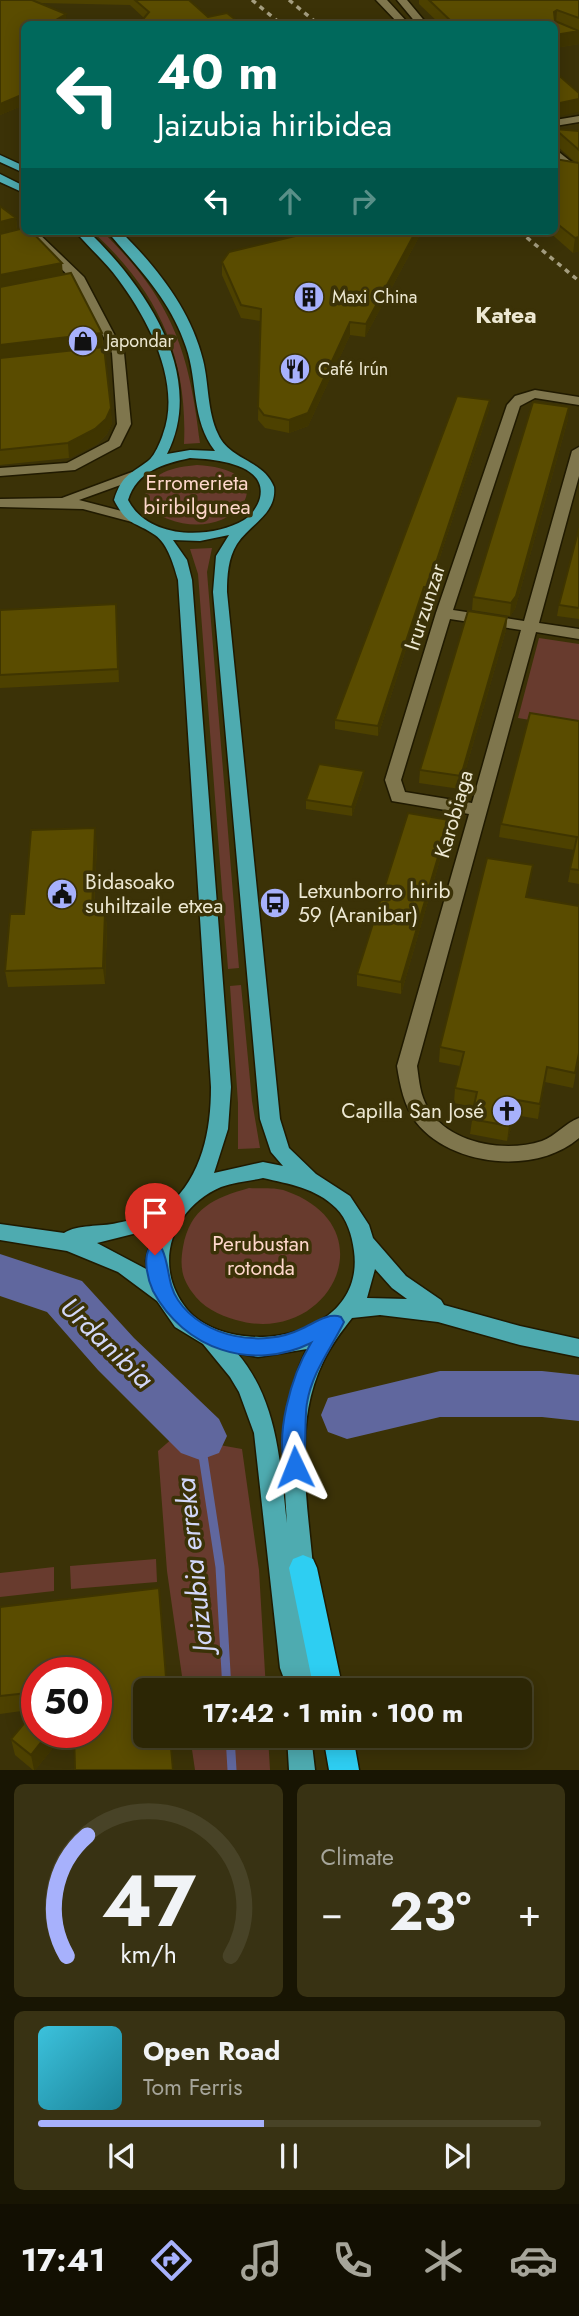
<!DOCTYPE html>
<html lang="en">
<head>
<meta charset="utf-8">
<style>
  :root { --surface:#2c2605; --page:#383213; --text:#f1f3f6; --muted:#a6a59a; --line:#484327; --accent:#a7b1fc }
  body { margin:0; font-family:Jost,sans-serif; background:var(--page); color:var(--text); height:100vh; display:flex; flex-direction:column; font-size:26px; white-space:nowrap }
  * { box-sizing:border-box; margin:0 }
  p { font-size:23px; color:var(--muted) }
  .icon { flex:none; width:38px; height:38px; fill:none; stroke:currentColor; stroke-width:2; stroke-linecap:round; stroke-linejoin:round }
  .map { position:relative; height:1770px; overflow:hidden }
  .panel { display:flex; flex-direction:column; gap:14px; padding:14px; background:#181503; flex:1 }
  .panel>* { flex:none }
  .banner { position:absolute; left:21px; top:21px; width:537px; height:214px; border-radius:10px; box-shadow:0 4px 18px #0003,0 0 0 2px var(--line); background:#00695c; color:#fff; overflow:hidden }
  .speed { position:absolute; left:21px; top:1657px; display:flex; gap:14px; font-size:35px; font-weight:700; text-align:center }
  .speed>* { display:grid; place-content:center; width:91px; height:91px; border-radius:50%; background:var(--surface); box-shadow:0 4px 18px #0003,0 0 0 2px var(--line); line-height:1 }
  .speed .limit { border:10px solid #d22; background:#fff; color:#111 }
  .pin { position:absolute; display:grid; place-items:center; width:60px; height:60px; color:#fff; margin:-72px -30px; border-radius:50% 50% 50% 0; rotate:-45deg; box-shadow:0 0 7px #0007 }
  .pin .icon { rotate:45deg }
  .me { position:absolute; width:77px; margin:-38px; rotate:358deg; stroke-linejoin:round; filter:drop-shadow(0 0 5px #0008) }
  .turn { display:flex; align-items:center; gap:24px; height:147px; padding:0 21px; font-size:32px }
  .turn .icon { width:91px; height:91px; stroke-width:2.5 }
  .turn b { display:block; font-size:49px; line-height:60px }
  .lanes { display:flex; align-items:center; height:66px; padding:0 21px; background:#0003; justify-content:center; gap:35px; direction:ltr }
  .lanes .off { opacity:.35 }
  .big { font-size:52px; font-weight:700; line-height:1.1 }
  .panel .widget { flex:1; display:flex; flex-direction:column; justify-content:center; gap:10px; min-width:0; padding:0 24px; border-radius:10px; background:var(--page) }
  .panel .dial { align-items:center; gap:0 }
  .dial svg { height:182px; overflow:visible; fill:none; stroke:var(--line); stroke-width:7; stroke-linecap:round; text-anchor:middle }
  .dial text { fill:var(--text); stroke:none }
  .song { display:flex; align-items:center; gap:21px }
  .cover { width:84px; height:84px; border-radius:10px; background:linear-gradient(135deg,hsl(190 70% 55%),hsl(190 70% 35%)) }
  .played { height:7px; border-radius:4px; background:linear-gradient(90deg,var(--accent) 45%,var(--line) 45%) }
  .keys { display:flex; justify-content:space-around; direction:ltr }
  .heat { display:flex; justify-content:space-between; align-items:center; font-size:38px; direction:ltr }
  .panel .tiles { flex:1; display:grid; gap:14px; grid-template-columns:1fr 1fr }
  .widget:last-child { grid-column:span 2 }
  .trip { position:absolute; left:133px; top:1678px; width:399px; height:70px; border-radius:10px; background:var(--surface); box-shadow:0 4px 18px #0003,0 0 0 2px var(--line); font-weight:700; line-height:70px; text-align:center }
  .tab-bar { display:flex; height:112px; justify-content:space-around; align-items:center; background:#120f02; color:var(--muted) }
  .tab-bar .icon { width:49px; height:49px }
  .tab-bar .active { color:var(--accent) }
  .tab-bar b { font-size:32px; color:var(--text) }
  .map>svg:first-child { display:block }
  .green { fill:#683b2e }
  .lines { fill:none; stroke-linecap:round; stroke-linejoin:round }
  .stream { stroke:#60679e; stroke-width:9 }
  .river { fill:#60679e; fill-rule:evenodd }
  .minor-casing { stroke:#201a00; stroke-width:3 }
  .major-casing { stroke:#201a00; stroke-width:3 }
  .highway-casing { stroke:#201a00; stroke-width:3 }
  .minor { fill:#7f764d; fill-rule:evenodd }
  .major { fill:#4eabb0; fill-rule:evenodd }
  .highway { fill:#2ecef2; fill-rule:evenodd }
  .rail { stroke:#a59e80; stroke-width:3.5; stroke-dasharray:5 5; stroke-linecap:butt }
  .wall { fill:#4d4100 }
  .shaded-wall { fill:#3f3500 }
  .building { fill:#5a4c00; stroke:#3f3500; stroke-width:2 }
  .route { fill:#1a73e8; stroke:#114b97; stroke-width:2 }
  .labels { text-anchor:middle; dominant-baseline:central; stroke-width:7; stroke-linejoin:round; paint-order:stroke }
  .far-poi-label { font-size:18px; fill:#ede8d2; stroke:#3b3207; text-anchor:start }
  .park-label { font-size:21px; fill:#fed7cb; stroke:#3b3207 }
  .street-label { font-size:21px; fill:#ede8d2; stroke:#3b3207 }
  .poi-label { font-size:21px; fill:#ede8d2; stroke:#3b3207; text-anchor:start }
  .far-district-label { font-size:23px; font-weight:bold; fill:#ede8d2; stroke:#3b3207 }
  .near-water-label { font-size:28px; font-style:italic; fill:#d2d7f9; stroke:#3b3207 }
</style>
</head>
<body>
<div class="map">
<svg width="579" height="1770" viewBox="0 0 579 1770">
  <rect width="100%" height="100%" fill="#3b3207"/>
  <path class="green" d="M 92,231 L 102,231 C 171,299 189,348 200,443 L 184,444 C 188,356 157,290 92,231 Z
    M 197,465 C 291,470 235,545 168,519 C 157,515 148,510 145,498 C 147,472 175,467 197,465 Z
    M 212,548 L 207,572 L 239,968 L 228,969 L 198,574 L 190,549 Z
    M 539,638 L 579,644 L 579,728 L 518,718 Z
    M 241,985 L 252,1101 L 260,1148 L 238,1149 L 238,1103 L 230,986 Z
    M 249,1188 C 261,1189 275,1187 286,1191 C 390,1228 328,1347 236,1320 C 219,1315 202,1307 192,1292 C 181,1277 180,1265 183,1247 C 190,1208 214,1198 249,1188 Z
    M 174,1437 L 242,1449 L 259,1570 L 266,1690 L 184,1690 L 167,1571 L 158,1451 Z
    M 156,1559 L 157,1582 L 71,1589 L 70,1566 Z
    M 54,1567 L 54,1591 L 0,1597 L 0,1573 Z
    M 190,1736 L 268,1736 L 270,1770 L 195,1770 Z"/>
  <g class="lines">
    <path class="stream" d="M 200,1436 L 220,1567 L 227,1690
      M 230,1736 L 232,1770"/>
    <path class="river" d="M 0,1254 L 82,1281 L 134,1338 L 219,1419 L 227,1436 L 219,1453 L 200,1460 L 181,1453 L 98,1370 L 47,1312 L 0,1296 Z
      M 440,1371 L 542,1371 L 579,1375 L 579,1421 L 542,1417 L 440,1417 L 347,1439 L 328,1432 L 321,1415 L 328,1398 Z"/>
    <g class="minor-casing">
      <path id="minor" d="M 376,0 L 387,0 L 409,24 L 399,24 Z
        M 397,0 L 407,0 L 427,24 L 417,24 Z
        M 579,116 L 579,122 L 555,126 L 555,120 Z
        M 555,149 L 579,168 L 579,177 L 555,158 Z
        M 24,229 L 36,231 L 84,277 L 124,353 L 131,424 L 120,446 L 75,470 L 0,476 L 0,468 L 67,463 L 109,441 L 117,424 L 112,353 L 75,282 L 25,234 Z
        M 535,390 L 579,397 L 579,405 L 535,398 L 520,406 L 453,610 L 524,621 L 572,451 L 579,447 L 579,476 L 539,623 L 579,629 L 579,639 L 536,632 L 417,1066 C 419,1080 420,1096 428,1108 C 449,1144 505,1153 542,1141 C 556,1136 565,1123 579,1118 L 579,1138 C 537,1175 451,1167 416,1122 C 404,1106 400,1085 397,1066 L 469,814 L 392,801 L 385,780 L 436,613 L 507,405 L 515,396 ZM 450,619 L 521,630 L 472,803 L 405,792 L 401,780 Z
        M 132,472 L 137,473 L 137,479 L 79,500 L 137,515 L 137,521 L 132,522 L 83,509 L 0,507 L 0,499 L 62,498 Z"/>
    </g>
    <g class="major-casing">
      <path id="major" d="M 0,155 L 24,166 L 24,173 L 0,162 Z
        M 0,174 L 24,186 L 24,193 L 0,182 Z
        M 75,231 L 88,231 C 145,286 207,375 167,454 L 190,450 L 215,451 C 191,420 198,381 186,347 C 170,299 138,268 107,231 L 120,231 C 156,266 191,310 203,360 C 209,384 207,411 218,434 C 230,461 263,459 274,487 C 277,514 250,524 237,544 C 228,558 227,576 227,592 L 280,1119 L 289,1148 L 316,1174 L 350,1196 L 369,1225 L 373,1238 L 406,1276 L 441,1300 L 444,1305 L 520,1326 L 579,1339 L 579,1357 L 520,1345 L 438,1322 L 380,1315 L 352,1318 C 341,1332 331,1345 323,1362 C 291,1428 309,1508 314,1579 L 310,1587 L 302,1590 L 294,1587 L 296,1598 L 302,1596 L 310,1599 L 314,1607 L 313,1690 L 289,1690 L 289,1679 L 283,1676 L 280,1668 L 254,1433 L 239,1392 L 230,1377 L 203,1344 L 175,1327 L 157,1301 L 118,1272 L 67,1251 L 0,1240 L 0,1224 L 64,1233 C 78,1224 100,1227 117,1223 C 128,1221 161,1213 168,1206 C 202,1176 211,1131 211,1087 L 178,580 C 174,566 168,544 155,535 C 133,520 128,527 114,500 C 122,475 129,475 148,461 C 154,457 161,441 163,434 C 182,383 148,319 118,279 C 105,261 89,248 75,231 ZM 190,458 C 212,459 268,463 260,498 C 258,506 251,516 244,520 C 209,540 148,539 128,500 C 137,471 163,464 190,458 ZM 229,535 L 216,556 L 213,592 L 260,1119 L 271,1152 L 283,1166 L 263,1162 L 214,1173 L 228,1129 L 231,1087 L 192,580 L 187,560 L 173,540 L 200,541 ZM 263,1178 C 289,1184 316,1188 336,1208 C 347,1219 352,1235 354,1251 C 363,1317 291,1345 237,1335 C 216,1331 195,1322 183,1304 C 153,1261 174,1207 221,1187 C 234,1182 250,1181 263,1178 ZM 153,1229 L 146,1261 L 148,1270 L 97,1243 ZM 375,1269 L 392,1288 L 407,1299 L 367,1298 ZM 307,1349 C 278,1410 283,1458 287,1523 C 280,1464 278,1400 237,1353 L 258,1357 Z
        M 287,1736 L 311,1736 L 315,1770 L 289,1770 Z"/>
    </g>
    <g class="highway-casing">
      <path id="highway" d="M 303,1555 L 313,1559 L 317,1568 L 343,1690 L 314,1690 L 289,1568 L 293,1559 Z
        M 323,1736 L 353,1736 L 359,1770 L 329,1770 Z"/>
    </g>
    <use href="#minor" class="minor"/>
    <use href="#major" class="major"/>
    <use href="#highway" class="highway"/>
    <path class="rail" d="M 252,0 L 281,24
      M 289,0 L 318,24
      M 519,231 L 579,281"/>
  </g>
  <path class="wall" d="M 0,0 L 189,0 L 208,17 L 241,24 L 144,18 L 130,5 L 40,3 L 24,24 L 24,105 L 0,115 Z
    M 419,0 L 579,0 L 579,44 L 555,48 L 555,24 L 440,24 L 419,4 Z
    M 555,129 L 579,131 L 579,251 L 573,253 L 548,231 L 555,231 L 555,159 L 576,163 L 555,144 Z
    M 0,206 L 16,218 L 17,230 L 63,275 L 102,333 L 112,423 L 107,434 L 97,444 L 69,458 L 0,465 Z
    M 421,233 L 365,337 L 350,335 L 308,426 L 289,433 L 265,428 L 258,420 L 260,321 L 241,318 L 222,275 L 222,262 Z
    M 490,400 L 489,409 L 427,596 L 423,596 L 378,736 L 335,729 L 335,720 Z
    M 568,419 L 515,609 L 510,616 L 472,610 L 473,597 Z
    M 579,528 L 579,619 L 557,616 L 559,605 Z
    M 116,604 L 119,682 L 0,688 L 0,610 Z
    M 507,617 L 506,630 L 460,789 L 419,783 L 420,770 Z
    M 579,721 L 579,884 L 568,882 L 574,850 L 499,837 L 501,824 Z
    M 364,780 L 352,816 L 306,809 L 306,800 Z
    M 449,820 L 448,832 L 401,994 L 357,986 L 357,974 Z
    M 97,844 L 94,912 L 105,912 L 107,928 L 105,984 L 8,987 L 5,971 L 24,914 Z
    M 531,880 L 527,897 L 579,906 L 579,1056 L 573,1088 L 545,1082 L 538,1119 L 515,1115 L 507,1141 L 470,1134 L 474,1107 L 454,1103 L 455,1088 L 460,1066 L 439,1062 L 440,1047 Z
    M 0,1607 L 96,1732 L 37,1673 L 37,1732 L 66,1732 L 35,1770 L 33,1770 L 15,1755 L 11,1739 L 36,1709 L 0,1714 Z"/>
  <path class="shaded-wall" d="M 557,10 L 556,23 L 554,12 Z
    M 66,14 L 67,24 L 49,24 Z
    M 579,31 L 579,44 L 555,48 L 555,35 Z
    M 24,94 L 24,105 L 0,115 L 0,104 Z
    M 579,99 L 579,112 L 555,117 L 555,104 Z
    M 16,218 L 17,232 L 0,237 L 0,222 Z
    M 416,231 L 421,231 L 421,233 L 365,337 L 366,324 Z
    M 579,237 L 579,251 L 573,253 L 575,238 Z
    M 62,263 L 63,277 L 0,289 L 0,275 Z
    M 350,322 L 350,335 L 308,426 L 289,433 L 289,420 Z
    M 102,333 L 103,348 L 0,359 L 0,345 Z
    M 490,400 L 489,409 L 427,596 L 428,587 Z
    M 569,407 L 568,419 L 515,609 L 510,616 L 511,603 Z
    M 111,408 L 112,423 L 107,434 L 97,444 L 69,458 L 68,443 Z
    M 424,587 L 423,596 L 378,736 L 378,726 Z
    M 507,617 L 506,630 L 460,789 L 461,776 Z
    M 364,771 L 364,780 L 352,816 L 352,807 Z
    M 449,820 L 448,832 L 401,994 L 401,982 Z
    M 95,828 L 97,844 L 93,928 L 92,912 Z
    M 533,865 L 531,880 L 524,912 L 526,897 Z
    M 105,912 L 107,928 L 105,984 L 103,968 Z
    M 547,1067 L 545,1082 L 538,1119 L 540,1104 Z
    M 517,1100 L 515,1115 L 507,1141 L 509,1126 Z
    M 49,1732 L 66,1732 L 35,1770 L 34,1770 L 31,1755 Z"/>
  <path class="building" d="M 0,0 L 32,0 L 66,14 L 49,24 L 24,24 L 24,94 L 0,104 Z
    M 135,0 L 189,0 L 208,17 L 227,13 L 241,24 L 139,24 L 149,12 Z
    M 429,0 L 579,0 L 579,18 L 557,10 L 554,12 L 555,21 L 579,31 L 555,35 L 555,24 L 454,24 Z
    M 555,72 L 579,93 L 579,99 L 555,104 Z
    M 555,129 L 579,131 L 579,150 Z
    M 555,159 L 579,163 L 579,237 L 575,238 L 555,222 Z
    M 0,206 L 16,218 L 0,222 Z
    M 24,228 L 24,231 L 31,231 L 62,263 L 0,275 L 0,234 Z
    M 316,231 L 416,231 L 366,324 L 350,322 L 308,413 L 289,420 L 264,415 L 258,407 L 261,309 L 241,305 L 222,262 L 229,252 Z
    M 71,273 L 102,333 L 0,345 L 0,287 Z
    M 104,347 L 111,408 L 106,419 L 95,429 L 68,443 L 0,450 L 0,358 Z
    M 457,396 L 490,400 L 428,587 L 424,587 L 378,726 L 335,720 Z
    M 533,402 L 569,407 L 516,596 L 511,603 L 473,597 Z
    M 579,528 L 579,608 L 559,605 Z
    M 116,604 L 118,669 L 0,675 L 0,610 Z
    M 468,611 L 507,617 L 461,776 L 420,770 Z
    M 530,713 L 579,721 L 579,870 L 570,869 L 577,837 L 501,824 Z
    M 319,764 L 364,771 L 352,807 L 306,800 Z
    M 408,813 L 449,820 L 401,982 L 357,974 Z
    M 95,828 L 92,912 L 105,912 L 103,968 L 5,971 L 10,914 L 24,914 L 31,830 Z
    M 487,858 L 533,865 L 526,897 L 579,906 L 579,1053 L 575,1073 L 547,1067 L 540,1104 L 517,1100 L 509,1126 L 471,1119 L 477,1092 L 455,1088 L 464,1052 L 440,1047 Z
    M 159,1588 L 167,1690 L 145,1690 L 145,1736 L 170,1736 L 173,1770 L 75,1770 L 74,1732 L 96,1732 L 96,1673 L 37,1673 L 37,1692 L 0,1696 L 0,1607 Z
    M 37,1708 L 37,1732 L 49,1732 L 31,1755 L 11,1739 Z"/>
  <path class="route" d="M 155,1247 L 162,1249 C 170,1266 167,1284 178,1300 C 203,1338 263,1348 301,1329 C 313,1324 328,1312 341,1317 L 344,1322 C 331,1349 312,1372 307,1403 C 304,1419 307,1464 302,1474 L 295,1477 L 288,1474 C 272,1439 292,1374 311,1343 C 252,1372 184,1349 153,1291 C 148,1280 143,1260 149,1249 Z"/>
  <defs>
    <g id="building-disc" transform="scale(1.575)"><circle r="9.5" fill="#a7b1fc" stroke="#3b3207"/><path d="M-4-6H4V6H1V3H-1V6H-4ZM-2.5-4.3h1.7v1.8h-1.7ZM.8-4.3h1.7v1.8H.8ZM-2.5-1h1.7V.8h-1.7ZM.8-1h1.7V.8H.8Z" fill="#111"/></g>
    <g id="shop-disc" transform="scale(1.575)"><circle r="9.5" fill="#a7b1fc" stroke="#3b3207"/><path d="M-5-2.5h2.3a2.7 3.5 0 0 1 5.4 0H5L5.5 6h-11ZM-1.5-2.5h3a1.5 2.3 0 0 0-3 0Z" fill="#111"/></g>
    <g id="restaurant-disc" transform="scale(1.575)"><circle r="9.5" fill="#a7b1fc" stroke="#3b3207"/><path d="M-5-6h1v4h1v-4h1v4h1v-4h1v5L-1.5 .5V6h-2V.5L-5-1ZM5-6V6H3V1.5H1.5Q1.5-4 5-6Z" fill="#111"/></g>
    <g id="civic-disc" transform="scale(1.575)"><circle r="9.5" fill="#a7b1fc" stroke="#3b3207"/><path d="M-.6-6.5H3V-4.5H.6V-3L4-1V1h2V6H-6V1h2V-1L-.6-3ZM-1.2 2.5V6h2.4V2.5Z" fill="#111"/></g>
    <g id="bus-disc" transform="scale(1.575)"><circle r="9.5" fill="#a7b1fc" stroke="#3b3207"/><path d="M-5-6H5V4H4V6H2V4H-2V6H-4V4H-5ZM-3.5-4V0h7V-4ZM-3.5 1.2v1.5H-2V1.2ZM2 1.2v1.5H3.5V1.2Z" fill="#111"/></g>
    <g id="church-disc" transform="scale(1.575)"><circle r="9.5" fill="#a7b1fc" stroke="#3b3207"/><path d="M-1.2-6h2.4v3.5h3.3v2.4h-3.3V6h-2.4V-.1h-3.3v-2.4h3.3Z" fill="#111"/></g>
  </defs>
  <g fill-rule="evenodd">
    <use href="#building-disc" x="309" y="297"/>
    <use href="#shop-disc" x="83" y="341"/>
    <use href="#restaurant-disc" x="295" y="369"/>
    <use href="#civic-disc" x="62" y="894"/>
    <use href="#bus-disc" x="275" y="903"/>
    <use href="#church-disc" x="507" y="1111"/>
  </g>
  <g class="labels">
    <g class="far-poi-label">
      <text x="332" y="297">Maxi China</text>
      <text x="106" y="341">Japondar</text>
      <text x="318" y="369">Café Irún</text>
    </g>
    <g class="park-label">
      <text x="197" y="483">Erromerieta<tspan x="197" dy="24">biribilgunea</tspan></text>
      <text x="261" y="1244">Perubustan<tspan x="261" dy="24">rotonda</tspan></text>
    </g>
    <g class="street-label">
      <text transform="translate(425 607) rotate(-72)">Irurzunzar</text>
      <text transform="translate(454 814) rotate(-74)">Karobiaga</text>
    </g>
    <g class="poi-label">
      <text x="85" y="882">Bidasoako<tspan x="85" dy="24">suhiltzaile etxea</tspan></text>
      <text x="298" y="891">Letxunborro hirib<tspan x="298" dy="24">59 (Aranibar)</tspan></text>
      <text x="484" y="1111" text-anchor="end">Capilla San José</text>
    </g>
    <g class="far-district-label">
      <text x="506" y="315">Katea</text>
    </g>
    <g class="near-water-label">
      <text transform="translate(107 1343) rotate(44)">Urdanibia</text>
      <text transform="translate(194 1565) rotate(-96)">Jaizubia erreka</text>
    </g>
  </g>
</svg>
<div class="speed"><div class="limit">50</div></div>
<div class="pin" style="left:155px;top:1255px;background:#d93025"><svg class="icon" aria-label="arrive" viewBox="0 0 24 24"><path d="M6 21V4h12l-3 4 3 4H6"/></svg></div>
<svg class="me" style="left:295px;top:1467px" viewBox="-20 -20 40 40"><path d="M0-17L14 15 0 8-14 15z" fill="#1a73e8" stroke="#fff" stroke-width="4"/></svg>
<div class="trip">17:42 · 1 min · 100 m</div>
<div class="banner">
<div class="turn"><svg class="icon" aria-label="left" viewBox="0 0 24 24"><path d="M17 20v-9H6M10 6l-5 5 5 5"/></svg><div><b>40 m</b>Jaizubia hiribidea</div></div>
<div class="lanes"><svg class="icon" aria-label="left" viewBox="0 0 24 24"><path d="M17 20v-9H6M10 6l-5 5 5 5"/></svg><svg class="icon off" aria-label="ahead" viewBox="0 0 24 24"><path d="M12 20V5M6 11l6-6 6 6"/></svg><svg class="icon off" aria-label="right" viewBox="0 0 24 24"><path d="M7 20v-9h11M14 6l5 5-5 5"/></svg></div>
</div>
</div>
<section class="panel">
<div class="tiles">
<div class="widget dial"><svg viewBox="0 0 100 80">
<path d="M14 69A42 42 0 1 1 86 69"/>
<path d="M14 69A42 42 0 0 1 23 16" stroke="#a7b1fc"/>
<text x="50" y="56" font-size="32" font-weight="700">47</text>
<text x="50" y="72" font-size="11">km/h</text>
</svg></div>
<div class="widget"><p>Climate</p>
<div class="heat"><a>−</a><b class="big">23°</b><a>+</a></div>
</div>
<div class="widget">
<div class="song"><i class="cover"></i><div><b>Open Road</b><p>Tom Ferris</p></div></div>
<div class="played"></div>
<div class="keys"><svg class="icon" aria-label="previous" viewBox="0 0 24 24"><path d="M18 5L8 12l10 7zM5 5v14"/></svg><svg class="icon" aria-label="pause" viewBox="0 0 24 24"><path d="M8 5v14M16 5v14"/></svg><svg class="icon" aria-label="next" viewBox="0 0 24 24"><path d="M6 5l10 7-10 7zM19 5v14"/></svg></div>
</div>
</div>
</section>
<nav class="tab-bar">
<b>17:41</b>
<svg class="icon active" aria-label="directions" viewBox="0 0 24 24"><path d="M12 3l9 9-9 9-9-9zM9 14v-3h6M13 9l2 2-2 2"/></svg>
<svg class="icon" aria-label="music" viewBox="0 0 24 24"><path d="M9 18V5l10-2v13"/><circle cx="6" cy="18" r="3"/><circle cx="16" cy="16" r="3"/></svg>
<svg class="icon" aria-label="phone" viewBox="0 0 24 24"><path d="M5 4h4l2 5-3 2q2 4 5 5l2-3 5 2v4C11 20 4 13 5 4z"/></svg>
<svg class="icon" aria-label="climate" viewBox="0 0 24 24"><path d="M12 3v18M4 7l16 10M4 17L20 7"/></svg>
<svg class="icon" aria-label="car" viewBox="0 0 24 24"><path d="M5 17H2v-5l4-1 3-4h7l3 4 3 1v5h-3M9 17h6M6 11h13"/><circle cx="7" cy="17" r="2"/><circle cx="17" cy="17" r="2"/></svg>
</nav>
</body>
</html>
